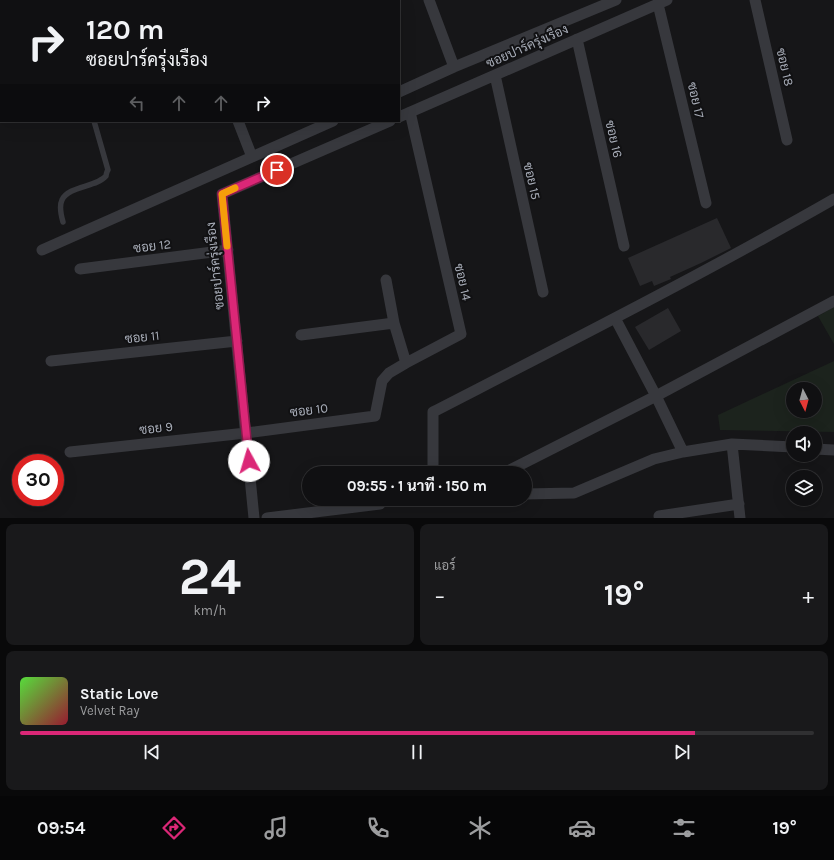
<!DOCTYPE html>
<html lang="th">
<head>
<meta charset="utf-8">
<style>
  :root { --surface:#101012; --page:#19191b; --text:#f1f3f6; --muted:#9c9d9f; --line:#303032; --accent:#db2777 }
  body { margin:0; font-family:Karla,Sarabun,sans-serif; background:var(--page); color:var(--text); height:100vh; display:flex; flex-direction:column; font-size:15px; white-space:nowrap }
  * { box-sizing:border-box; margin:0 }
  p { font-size:13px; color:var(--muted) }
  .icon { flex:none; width:22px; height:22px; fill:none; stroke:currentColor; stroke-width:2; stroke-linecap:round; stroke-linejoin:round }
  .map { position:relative; height:518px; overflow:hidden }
  .sheet { display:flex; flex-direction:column; gap:6px; padding:6px; background:#09090a; flex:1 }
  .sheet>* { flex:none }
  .top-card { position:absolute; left:0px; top:0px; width:400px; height:122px; box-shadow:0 4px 16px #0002,0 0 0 1px var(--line); background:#101012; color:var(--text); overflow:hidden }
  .needle { width:26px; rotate:174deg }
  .controls { position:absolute; left:786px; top:382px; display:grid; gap:8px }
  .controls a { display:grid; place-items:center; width:36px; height:36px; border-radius:50%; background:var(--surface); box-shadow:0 4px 16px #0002,0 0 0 1px var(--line); font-size:20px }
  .speed { position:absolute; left:12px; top:454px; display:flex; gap:8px; font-size:20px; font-weight:700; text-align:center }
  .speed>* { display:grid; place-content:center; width:52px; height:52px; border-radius:50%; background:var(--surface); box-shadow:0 4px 16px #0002,0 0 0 1px var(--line); line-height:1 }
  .speed .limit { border:6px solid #d22; background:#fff; color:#111 }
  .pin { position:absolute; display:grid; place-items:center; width:34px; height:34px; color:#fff; margin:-17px; border:2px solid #fff; border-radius:50%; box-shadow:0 1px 4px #0007 }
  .me { position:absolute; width:44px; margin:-22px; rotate:354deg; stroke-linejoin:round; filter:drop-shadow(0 0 3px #0008) }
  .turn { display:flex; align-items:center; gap:14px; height:84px; padding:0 20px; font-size:18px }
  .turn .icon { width:52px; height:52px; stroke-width:2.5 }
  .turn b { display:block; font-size:28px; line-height:34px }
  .lanes { display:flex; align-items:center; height:38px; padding:0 20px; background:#0003; justify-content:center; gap:20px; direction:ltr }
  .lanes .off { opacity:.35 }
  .big { font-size:30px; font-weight:700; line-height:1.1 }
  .sheet .tile { flex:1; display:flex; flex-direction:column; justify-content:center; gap:6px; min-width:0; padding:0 14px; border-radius:8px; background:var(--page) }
  .sheet .dial { align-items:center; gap:0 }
  .dial b { font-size:52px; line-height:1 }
  .song { display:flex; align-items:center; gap:12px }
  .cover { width:48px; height:48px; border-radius:6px; background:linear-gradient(135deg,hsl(110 70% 55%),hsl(350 70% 35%)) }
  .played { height:4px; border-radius:2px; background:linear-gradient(90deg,var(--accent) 85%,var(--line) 85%) }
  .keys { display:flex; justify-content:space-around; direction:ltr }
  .heat { display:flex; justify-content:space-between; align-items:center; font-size:22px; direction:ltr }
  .sheet .tiles { flex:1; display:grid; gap:6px; grid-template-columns:1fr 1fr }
  .tile:last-child { grid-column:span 2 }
  .trip { position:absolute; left:302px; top:466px; width:230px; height:40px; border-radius:20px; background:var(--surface); box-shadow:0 4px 16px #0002,0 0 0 1px var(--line); font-weight:700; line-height:40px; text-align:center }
  .tab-bar { display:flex; height:64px; justify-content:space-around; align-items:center; background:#060607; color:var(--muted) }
  .tab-bar .icon { width:28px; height:28px }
  .tab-bar .on { color:var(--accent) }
  .tab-bar b { font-size:18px; color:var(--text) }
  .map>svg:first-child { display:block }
  .green { fill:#1c231d; fill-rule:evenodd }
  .building { fill:#29292c }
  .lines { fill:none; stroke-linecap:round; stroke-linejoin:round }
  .lane { stroke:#37383d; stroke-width:5.5 }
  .street { stroke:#37383d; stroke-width:11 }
  .route-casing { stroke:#8e194d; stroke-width:10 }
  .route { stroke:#db2777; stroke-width:7 }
  .slow { stroke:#f59e0b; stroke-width:7 }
  .labels { text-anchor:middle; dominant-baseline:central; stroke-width:4; stroke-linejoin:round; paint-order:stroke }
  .street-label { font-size:13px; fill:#a8adb8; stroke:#111113 }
</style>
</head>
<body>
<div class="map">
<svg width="834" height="518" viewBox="0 0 834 518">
  <rect width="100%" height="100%" fill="#161618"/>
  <path class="green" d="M 834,307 L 834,344 L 818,316 Z
    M 834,361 L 834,432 L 720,430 L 718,415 ZM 793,389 L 815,389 L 815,411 L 793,411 Z"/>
  <path class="building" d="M 717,218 L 731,248 L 701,263 L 670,277 L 671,279 L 654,286 L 652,281 L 640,286 L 628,258 Z
    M 668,308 L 681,331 L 649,350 L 635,327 Z"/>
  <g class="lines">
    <path class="lane" d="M 59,0 L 59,1
      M 63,222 C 61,215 59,206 62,200 C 68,186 97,187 106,176 C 106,175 107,171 108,170 L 94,121"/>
    <path class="street" d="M 191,0 L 191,1
      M 429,0 L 454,67
      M 755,0 L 787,140
      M 43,1 L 44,0
      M 658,4 L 706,203
      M 0,36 L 1,35
      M 577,39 L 624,246
      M 495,75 L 543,292
      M 399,92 L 454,67 L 616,0
      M 399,117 L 667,0
      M 252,157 L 333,121
      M 42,250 L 252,157 L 238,121
      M 80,269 L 228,250
      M 386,280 L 394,323 L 406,363
      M 615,318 L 656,396 L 683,452
      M 301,335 L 394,323
      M 51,361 L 237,341
      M 732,444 L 740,518
      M 815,449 L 834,450
      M 70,452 L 246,433 L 375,416 L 382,381 L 389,373 L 406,363 L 461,334 L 410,112
      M 433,473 L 433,412 C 567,343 703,274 834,199
      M 504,473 L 656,396 L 834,301
      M 525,494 L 574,493 L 654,459 L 683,452 L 732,444 L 793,447
      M 659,516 L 739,504
      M 254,518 L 222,194 L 390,121
      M 267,518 L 380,504"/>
  </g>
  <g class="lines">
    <g class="route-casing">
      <path id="route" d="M 249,461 L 222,194 L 277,170"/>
    </g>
    <use href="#route" class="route"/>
    <path class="slow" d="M 227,246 L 222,194 L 235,188"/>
  </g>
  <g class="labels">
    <g class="street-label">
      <text transform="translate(527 46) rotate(-24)">ซอยปาร์ครุ่งเรือง</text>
      <text transform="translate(785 67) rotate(77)">ซอย 18</text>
      <text transform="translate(696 100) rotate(77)">ซอย 17</text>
      <text transform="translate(614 139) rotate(77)">ซอย 16</text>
      <text transform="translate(532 181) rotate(77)">ซอย 15</text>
      <text transform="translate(152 246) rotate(-7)">ซอย 12</text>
      <text transform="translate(215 266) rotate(-96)">ซอยปาร์ครุ่งเรือง</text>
      <text transform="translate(463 282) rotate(77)">ซอย 14</text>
      <text transform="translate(142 337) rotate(-6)">ซอย 11</text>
      <text transform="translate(309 410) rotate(-7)">ซอย 10</text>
      <text transform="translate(156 428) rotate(-6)">ซอย 9</text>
    </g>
  </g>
</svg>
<div class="controls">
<a><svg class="needle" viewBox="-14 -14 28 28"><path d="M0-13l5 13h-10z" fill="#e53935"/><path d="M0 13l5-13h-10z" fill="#9c9d9f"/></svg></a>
<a><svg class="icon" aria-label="sound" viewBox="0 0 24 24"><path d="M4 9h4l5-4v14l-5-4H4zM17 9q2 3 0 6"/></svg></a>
<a><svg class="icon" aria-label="layers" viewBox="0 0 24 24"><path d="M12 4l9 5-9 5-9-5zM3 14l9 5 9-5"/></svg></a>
</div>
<div class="speed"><div class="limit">30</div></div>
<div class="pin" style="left:277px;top:170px;background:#d93025"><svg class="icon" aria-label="arrive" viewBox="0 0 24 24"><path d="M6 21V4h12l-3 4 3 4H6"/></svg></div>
<svg class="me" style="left:249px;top:461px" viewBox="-20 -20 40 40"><circle r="19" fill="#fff"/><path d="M0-13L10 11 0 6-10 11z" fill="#db2777"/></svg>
<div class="trip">09:55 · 1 นาที · 150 m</div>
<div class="top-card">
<div class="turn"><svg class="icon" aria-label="right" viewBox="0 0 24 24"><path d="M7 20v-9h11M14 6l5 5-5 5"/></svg><div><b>120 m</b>ซอยปาร์ครุ่งเรือง</div></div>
<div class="lanes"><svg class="icon off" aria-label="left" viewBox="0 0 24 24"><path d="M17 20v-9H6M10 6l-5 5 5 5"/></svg><svg class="icon off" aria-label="ahead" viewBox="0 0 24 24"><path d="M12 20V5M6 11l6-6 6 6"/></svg><svg class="icon off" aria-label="ahead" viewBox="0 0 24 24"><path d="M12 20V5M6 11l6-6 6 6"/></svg><svg class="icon" aria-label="right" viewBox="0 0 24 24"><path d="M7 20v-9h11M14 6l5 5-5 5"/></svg></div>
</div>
</div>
<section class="sheet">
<div class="tiles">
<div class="tile dial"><b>24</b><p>km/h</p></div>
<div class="tile"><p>แอร์</p>
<div class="heat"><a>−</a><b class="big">19°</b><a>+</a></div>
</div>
<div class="tile">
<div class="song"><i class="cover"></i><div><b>Static Love</b><p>Velvet Ray</p></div></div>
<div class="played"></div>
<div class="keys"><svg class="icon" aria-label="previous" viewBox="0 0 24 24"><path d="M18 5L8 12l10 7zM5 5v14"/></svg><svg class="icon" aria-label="pause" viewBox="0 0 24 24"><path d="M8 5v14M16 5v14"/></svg><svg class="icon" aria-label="next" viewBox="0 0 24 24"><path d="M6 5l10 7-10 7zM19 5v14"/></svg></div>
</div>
</div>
</section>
<nav class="tab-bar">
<b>09:54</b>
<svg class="icon on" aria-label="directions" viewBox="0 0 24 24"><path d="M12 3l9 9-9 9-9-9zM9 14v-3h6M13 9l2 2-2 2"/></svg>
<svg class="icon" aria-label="music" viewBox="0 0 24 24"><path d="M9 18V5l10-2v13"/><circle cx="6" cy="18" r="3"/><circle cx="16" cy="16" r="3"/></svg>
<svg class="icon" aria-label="phone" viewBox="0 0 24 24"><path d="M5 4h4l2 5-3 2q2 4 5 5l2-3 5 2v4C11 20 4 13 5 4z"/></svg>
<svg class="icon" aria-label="climate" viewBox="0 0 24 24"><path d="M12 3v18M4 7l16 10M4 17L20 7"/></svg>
<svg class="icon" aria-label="car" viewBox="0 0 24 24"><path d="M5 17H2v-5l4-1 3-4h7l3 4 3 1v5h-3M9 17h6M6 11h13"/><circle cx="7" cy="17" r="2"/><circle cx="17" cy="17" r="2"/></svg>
<svg class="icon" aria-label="filters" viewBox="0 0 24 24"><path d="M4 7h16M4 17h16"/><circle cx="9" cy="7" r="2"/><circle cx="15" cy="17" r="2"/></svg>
<b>19°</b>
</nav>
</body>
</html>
